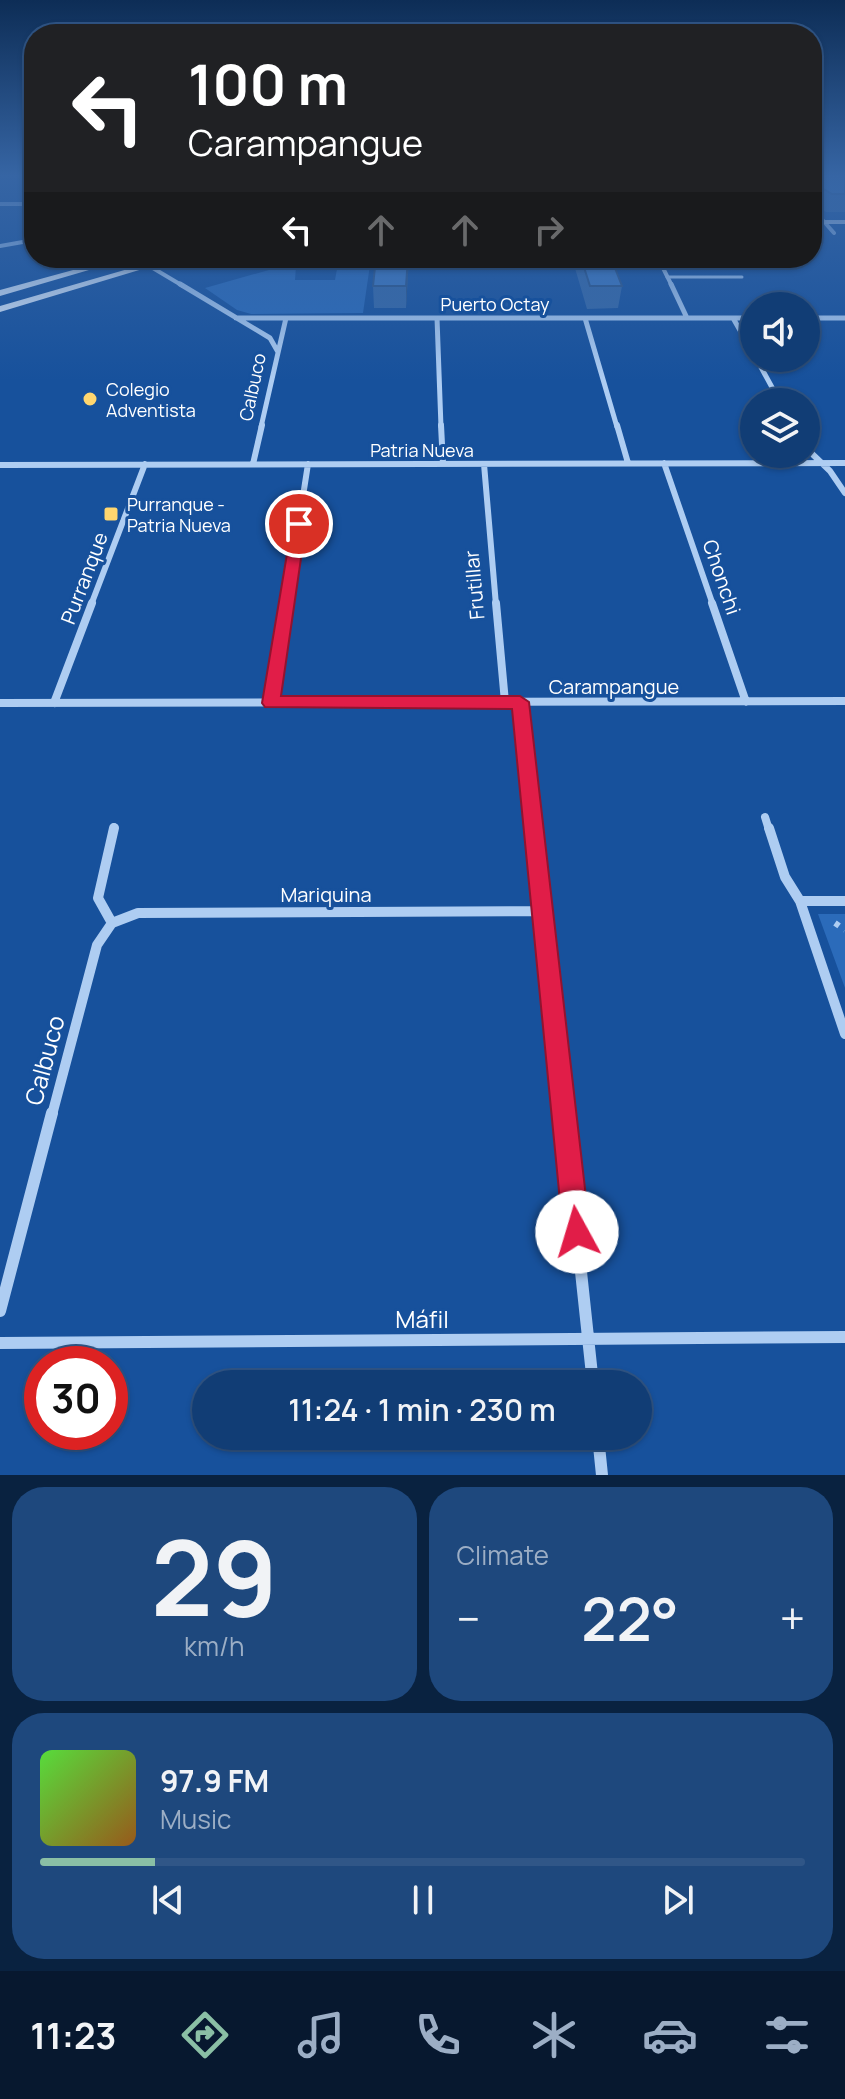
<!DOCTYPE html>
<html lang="en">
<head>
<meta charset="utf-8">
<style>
  :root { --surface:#113d75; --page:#1e487d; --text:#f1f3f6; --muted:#9caec5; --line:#305687; --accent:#8abfa5 }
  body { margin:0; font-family:Manrope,sans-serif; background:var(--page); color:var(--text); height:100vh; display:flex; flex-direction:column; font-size:30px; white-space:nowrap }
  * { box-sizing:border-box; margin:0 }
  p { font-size:26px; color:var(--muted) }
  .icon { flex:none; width:44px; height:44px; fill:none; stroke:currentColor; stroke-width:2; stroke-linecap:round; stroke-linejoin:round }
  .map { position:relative; height:1475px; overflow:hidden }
  .details { display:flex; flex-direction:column; gap:12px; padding:12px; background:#092240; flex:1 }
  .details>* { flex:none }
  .top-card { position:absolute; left:24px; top:24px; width:798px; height:244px; border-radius:32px; box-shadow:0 2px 6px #0004,0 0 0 2px var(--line); background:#202124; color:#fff; overflow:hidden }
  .buttons { position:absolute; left:740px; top:292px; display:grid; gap:16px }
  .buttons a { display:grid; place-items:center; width:80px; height:80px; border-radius:50%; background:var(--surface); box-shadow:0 2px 6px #0004,0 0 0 2px var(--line); font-size:40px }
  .speed { position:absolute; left:24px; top:1346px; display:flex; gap:16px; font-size:40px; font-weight:700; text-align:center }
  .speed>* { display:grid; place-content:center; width:104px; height:104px; border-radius:50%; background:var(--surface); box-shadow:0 2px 6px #0004,0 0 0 2px var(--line); line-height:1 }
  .speed .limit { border:12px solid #d22; background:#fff; color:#111 }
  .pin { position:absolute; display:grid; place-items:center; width:68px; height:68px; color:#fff; margin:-34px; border:4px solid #fff; border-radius:50%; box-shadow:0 2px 8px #0007 }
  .me { position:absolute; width:88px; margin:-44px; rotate:354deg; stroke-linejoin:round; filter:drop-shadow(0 0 6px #0008) }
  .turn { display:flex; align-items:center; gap:28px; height:168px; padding:0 32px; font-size:36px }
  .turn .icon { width:104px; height:104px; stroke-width:2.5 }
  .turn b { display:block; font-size:56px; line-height:68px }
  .lanes { display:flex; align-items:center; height:76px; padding:0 32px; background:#0003; justify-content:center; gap:40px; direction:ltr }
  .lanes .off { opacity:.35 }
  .big { font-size:60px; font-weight:600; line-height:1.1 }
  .details .card { flex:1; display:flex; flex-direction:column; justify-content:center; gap:12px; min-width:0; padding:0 28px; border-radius:32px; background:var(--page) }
  .details .dial { align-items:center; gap:0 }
  .dial b { font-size:104px; line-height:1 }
  .song { display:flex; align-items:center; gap:24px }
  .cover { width:96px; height:96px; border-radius:12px; background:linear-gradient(135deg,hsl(110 70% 55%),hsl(30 70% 35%)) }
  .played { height:8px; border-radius:4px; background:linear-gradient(90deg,var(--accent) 15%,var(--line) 15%) }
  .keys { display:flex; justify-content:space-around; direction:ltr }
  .heat { display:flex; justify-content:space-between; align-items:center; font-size:44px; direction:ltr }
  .details .tiles { flex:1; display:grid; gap:12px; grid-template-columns:1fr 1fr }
  .card:last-child { grid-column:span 2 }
  .trip { position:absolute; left:192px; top:1370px; width:460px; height:80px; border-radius:40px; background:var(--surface); box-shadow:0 2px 6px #0004,0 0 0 2px var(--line); font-weight:600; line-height:80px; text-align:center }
  .menu { display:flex; height:128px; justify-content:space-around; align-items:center; background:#07182f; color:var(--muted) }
  .menu .icon { width:56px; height:56px }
  .menu .active { color:var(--accent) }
  .menu b { font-size:36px; color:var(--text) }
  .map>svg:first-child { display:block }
  .green { fill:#2b6bba }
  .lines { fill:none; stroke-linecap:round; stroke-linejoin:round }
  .path { stroke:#aecdf2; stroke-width:6; stroke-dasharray:5 7; stroke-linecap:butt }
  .lane { stroke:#aecdf2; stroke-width:3 }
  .street-far5 { stroke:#aecdf2; stroke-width:4 }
  .street-far4 { stroke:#aecdf2; stroke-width:5 }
  .street-far3 { stroke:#aecdf2; stroke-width:6 }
  .street-far2 { stroke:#aecdf2; stroke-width:8 }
  .street-far1 { stroke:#aecdf2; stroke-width:10 }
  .street { stroke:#aecdf2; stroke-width:12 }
  .secondary { fill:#ddebfc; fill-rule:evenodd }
  .wall { fill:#3769a7 }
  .shaded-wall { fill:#2d5588 }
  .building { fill:#407ac2; stroke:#2d5588; stroke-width:2 }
  .route { fill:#e11d48; stroke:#92132f; stroke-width:2 }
  .poi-dot { fill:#ffd66f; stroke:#17519c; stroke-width:3 }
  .labels { text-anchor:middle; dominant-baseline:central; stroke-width:6; stroke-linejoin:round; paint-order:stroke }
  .far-street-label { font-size:18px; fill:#fff; stroke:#17519c }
  .far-poi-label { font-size:18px; fill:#fff; stroke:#17519c; text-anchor:start }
  .street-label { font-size:20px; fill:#fff; stroke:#17519c }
  .near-street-label { font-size:24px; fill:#fff; stroke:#17519c }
</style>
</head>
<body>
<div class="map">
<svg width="845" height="1475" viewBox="0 0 845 1475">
  <rect width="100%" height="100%" fill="#17519c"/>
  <path class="green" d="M 339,258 L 371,258 L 363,313 L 251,314 L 237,310 L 205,288 L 283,266 L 296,266 L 295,280 L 335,280 Z
    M 818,914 L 845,914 L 845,988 Z"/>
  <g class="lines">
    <path class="path" d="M 835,923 L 845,930"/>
    <path class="lane" d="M 667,277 L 742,277"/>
    <path class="street-far5" d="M 0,204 L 34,204
      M 812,208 L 834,233
      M 0,246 L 34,240
      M 136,258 L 183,286
      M 658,258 L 672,286"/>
    <path class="street-far4" d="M 180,284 L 270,338 L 278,352
      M 671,284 L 687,318
      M 236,318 L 754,318
      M 437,318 L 441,427
      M 585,318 L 617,427
      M 733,318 L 754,355
      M 806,318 L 845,318
      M 756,358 L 780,402
      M 261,427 L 286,318"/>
    <path class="street-far3" d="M 441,425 L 443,464
      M 617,425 L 628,463
      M 806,448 L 830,471 L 845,493
      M 664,463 L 713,605
      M 253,464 L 262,425
      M 484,464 L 496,605
      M 0,465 L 845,463
      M 91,605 L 145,464
      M 286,605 L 308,464"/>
    <path class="street-far2" d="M 496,603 L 505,702
      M 712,603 L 746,702
      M 520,702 L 534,830
      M 0,703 L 845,701
      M 54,703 L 92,603
      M 271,703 L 286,603
      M 765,817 L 769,830
      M 113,830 L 114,827"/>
    <path class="street-far1" d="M 534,828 L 564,1115
      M 769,828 L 785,877 L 800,901 L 845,1034
      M 800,901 L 845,901
      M 112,923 L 98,898 L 114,828
      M 52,1115 L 97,945 L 112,923 L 138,913 L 542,911"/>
    <path class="street" d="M 564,1113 L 593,1384
      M 0,1311 L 52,1113
      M 0,1343 L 845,1337
      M 598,1436 L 602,1475"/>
    <path class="secondary" d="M 812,220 L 845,220 L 845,224 L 812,224 Z
      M 117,258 L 130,258 L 0,296 L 0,290 Z
      M 166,258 L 179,258 L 0,312 L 0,306 Z"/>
  </g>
  <path class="wall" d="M 812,174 L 845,174 L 845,212 L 826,212 L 812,203 Z
    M 409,258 L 406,308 L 374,308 L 373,286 Z
    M 572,258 L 611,258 L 622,286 L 618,308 L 587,309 Z"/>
  <path class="shaded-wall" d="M 817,185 L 812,202 L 813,190 Z
    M 408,258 L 409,258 L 406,308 L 406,286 Z"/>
  <path class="building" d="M 812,174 L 845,174 L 845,194 L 832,194 L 817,185 L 812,190 Z
    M 376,258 L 408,258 L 406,286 L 373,286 Z
    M 581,258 L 611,258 L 622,286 L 590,286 Z"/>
  <linearGradient id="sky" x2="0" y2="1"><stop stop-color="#0d2d56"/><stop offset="0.46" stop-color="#3665a4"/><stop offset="1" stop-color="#3665a4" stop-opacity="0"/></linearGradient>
  <rect width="845" height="381" fill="url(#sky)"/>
  <path class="route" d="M 299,520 L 306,524 L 281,696 L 520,696 L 529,702 L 590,1232 L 586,1242 L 577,1246 L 567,1242 L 563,1232 L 512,709 L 265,707 L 262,703 L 292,524 Z"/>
  <g class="poi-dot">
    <circle cx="90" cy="399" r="8"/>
    <rect x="103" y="506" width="16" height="16" rx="4"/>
  </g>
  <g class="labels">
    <g class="far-street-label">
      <text x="495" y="304">Puerto Octay</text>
      <text transform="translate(252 387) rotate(-78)">Calbuco</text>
      <text x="422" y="450">Patria Nueva</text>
    </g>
    <g class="far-poi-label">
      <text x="106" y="389">Colegio<tspan x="106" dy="21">Adventista</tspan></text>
      <text x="127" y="504">Purranque -<tspan x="127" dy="21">Patria Nueva</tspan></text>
    </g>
    <g class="street-label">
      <text transform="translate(722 577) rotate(71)">Chonchi</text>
      <text transform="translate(84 578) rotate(-69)">Purranque</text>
      <text transform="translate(474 585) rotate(-95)">Frutillar</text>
      <text x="614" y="686">Carampangue</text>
      <text x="326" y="894">Mariquina</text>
    </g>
    <g class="near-street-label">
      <text transform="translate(44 1060) rotate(-75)">Calbuco</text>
      <text x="422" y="1318">Máfil</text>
    </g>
  </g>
</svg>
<div class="buttons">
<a><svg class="icon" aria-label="sound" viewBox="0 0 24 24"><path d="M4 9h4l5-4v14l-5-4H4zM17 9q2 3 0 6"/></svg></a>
<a><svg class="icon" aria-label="layers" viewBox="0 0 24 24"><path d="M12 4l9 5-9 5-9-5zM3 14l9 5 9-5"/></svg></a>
</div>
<div class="speed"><div class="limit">30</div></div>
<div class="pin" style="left:299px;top:524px;background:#d93025"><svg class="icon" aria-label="arrive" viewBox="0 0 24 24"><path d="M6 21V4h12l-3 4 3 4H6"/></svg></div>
<svg class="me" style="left:577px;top:1232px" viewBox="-20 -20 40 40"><circle r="19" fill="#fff"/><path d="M0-13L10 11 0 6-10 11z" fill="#e11d48"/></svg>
<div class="trip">11:24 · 1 min · 230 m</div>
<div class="top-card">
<div class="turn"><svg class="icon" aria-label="left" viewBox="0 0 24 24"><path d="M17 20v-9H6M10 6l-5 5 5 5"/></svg><div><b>100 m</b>Carampangue</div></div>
<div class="lanes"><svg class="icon" aria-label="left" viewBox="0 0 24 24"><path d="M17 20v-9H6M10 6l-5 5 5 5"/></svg><svg class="icon off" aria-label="ahead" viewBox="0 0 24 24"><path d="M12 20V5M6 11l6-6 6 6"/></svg><svg class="icon off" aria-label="ahead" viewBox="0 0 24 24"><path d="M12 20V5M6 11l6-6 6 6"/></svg><svg class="icon off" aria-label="right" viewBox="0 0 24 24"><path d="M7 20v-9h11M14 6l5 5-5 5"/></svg></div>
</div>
</div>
<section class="details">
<div class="tiles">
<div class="card dial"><b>29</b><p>km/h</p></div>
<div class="card"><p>Climate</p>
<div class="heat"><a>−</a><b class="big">22°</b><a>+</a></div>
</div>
<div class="card">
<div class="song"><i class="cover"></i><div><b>97.9 FM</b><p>Music</p></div></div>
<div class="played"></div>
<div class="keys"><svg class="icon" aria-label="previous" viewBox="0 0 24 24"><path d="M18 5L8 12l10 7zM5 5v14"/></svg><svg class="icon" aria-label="pause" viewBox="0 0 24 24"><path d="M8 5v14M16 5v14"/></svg><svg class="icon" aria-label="next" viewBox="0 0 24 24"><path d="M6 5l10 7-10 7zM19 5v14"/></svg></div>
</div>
</div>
</section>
<nav class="menu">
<b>11:23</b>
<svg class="icon active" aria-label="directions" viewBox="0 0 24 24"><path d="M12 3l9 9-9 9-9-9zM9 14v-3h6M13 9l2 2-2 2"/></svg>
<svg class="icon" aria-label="music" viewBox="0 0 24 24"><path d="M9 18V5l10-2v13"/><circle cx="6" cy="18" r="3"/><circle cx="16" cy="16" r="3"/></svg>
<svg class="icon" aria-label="phone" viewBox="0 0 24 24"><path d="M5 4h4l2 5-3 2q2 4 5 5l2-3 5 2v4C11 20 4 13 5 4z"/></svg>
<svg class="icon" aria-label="climate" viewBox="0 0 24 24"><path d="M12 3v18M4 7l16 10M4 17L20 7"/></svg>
<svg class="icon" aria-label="car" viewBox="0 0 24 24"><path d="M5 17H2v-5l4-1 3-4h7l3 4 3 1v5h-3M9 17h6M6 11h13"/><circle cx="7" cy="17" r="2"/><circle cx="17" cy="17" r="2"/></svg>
<svg class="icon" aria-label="filters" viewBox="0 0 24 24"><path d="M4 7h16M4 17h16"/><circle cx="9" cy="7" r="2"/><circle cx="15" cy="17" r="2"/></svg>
</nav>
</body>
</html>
